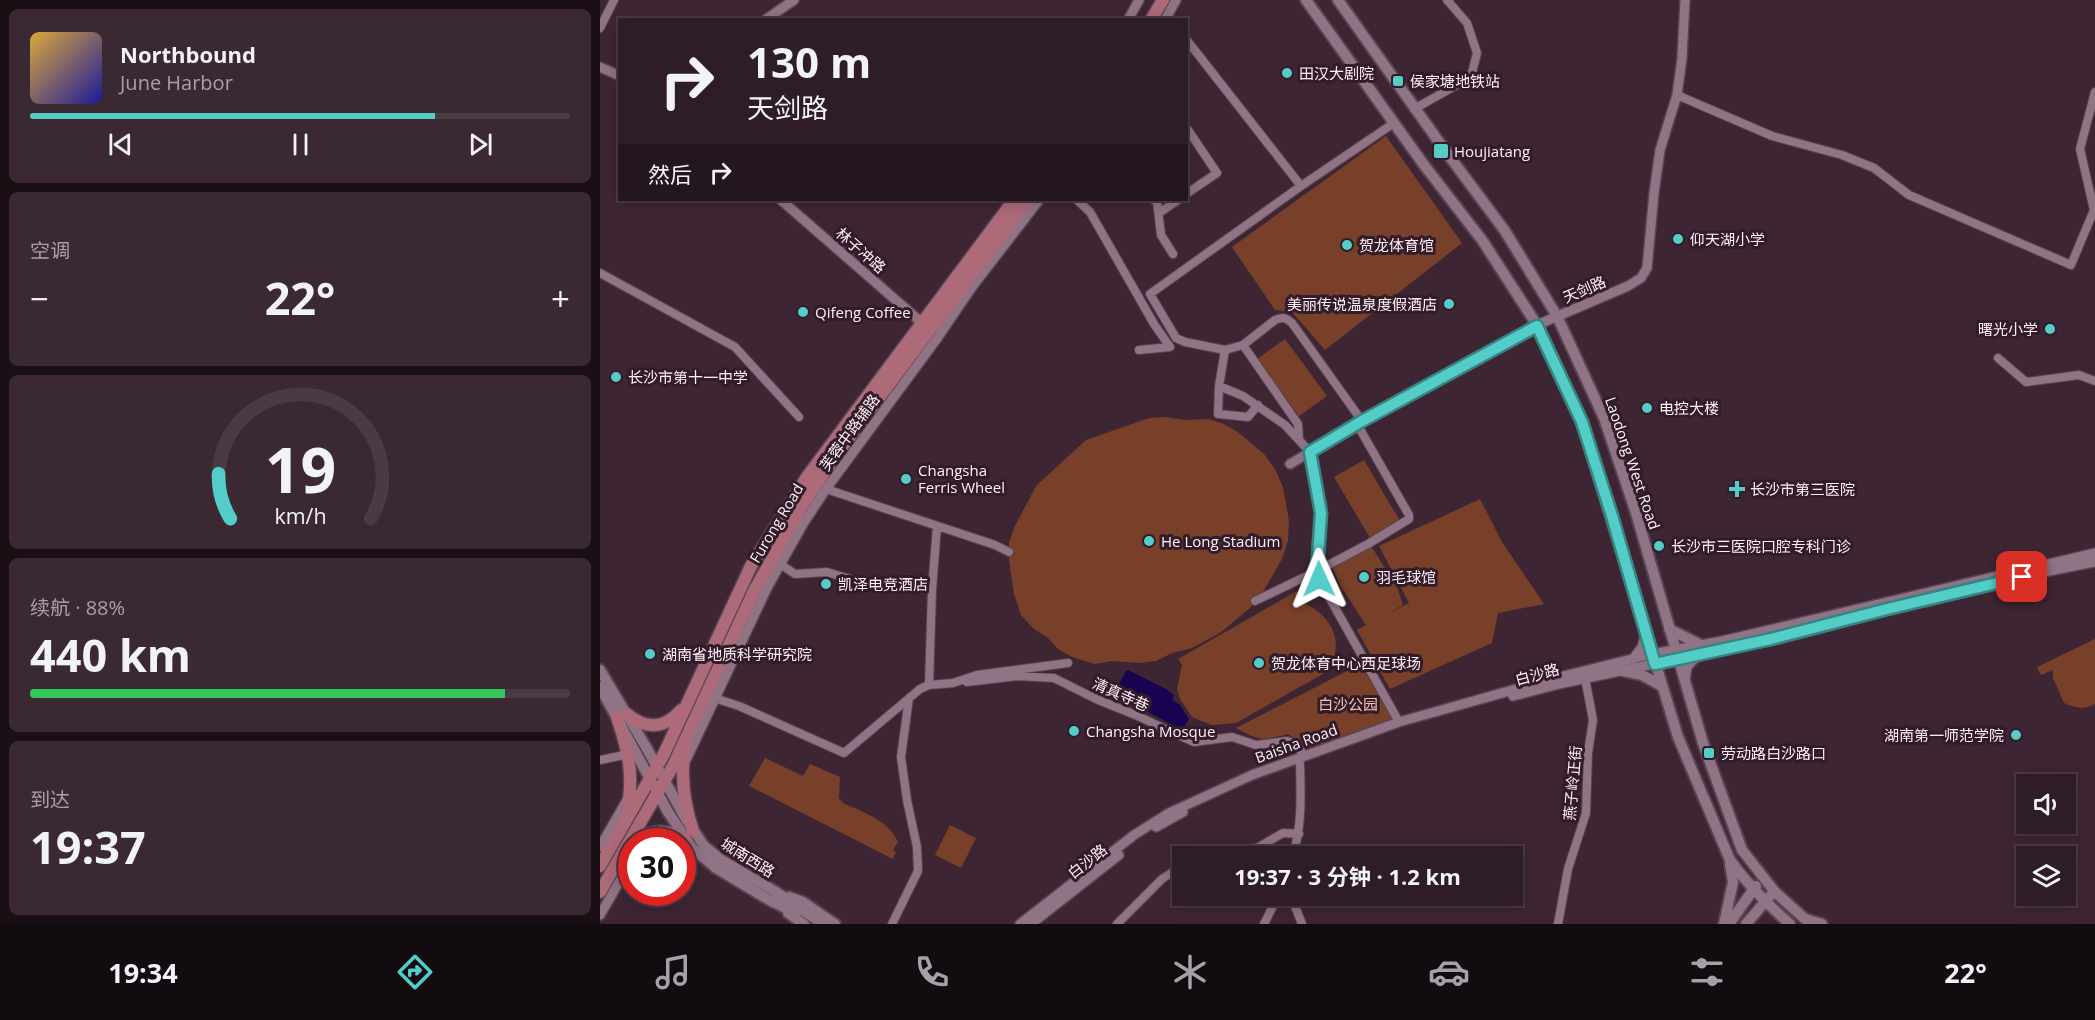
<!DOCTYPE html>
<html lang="zh">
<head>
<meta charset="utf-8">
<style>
  :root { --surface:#2e1c27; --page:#3a2933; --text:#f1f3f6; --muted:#a7a1a7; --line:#493a44; --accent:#54cdc8 }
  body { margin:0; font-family:"Open Sans","Noto Sans SC",sans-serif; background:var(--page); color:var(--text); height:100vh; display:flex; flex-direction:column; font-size:22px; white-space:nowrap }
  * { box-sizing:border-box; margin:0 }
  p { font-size:20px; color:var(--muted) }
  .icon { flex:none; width:33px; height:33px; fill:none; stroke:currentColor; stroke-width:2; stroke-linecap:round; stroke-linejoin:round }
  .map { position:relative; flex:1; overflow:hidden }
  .side { display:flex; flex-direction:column; gap:9px; padding:9px; background:#190f15; width:600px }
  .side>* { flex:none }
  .top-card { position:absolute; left:18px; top:18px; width:570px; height:183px; border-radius:0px; box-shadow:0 3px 15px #0003,0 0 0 2px var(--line); background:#2e1c27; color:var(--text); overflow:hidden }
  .controls { position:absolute; left:1416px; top:774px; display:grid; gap:12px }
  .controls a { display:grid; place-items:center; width:60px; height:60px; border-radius:0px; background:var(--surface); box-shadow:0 3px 15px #0003,0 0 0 2px var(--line); font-size:30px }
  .speed { position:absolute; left:18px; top:828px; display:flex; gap:12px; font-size:30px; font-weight:700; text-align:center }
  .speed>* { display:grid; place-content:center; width:78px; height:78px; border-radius:50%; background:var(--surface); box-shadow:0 3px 15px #0003,0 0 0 2px var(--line); line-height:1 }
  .speed .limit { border:9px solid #d22; background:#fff; color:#111 }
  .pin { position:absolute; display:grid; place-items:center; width:51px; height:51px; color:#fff; margin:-26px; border-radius:12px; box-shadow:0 3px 9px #0006 }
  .me { position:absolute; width:66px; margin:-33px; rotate:359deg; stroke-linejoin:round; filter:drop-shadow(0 0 4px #0008) }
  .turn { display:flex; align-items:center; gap:21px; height:126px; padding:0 30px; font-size:27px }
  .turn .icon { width:78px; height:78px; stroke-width:2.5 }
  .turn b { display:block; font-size:42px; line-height:51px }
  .then { display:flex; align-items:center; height:57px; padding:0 30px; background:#0003; gap:12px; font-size:22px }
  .big { font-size:45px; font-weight:700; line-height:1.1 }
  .side .tile { flex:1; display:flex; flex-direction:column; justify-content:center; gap:9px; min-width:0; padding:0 21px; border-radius:9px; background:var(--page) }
  .side .dial { align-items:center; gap:0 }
  .dial svg { height:156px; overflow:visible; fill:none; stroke:var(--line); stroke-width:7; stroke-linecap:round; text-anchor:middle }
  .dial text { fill:var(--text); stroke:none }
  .song { display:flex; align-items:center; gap:18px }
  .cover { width:72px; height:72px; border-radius:9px; background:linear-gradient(135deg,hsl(40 70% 55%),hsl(240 70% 35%)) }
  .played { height:6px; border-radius:3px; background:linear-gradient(90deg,var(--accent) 75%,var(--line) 75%) }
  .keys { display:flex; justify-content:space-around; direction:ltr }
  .heat { display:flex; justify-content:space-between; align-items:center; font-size:33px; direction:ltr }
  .charge { height:9px; border-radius:4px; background:linear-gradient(90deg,#34c759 88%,var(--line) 0) }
  .trip { position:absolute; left:572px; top:846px; width:351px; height:60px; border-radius:0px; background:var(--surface); box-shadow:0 3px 15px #0003,0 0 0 2px var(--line); font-weight:700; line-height:60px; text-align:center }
  .dock { display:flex; height:96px; justify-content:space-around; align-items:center; background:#120b10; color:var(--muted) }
  .dock .icon { width:42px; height:42px }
  .dock .current { color:var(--accent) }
  .dock b { font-size:27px; color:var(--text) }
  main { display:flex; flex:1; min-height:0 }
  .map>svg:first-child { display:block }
  .green { fill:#784028 }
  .water { fill:#17034f }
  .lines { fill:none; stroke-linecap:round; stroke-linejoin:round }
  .minor-casing { stroke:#584451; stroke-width:10 }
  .tertiary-casing { stroke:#584451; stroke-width:12 }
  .secondary-casing { stroke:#584451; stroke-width:14 }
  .primary-casing { stroke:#584451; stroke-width:15 }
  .minor { stroke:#907384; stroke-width:8 }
  .tertiary { stroke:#907384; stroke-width:9 }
  .secondary { stroke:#907384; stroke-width:10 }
  .primary { stroke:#ad6a78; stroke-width:12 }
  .route-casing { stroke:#378582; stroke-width:15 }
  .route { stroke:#54cdc8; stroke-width:10 }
  .poi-dot { fill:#54cdc8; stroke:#331c2a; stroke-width:2 }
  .labels { text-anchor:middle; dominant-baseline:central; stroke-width:6; stroke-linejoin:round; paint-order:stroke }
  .poi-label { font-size:15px; fill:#fef0f8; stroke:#331c2a; text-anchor:start }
  .street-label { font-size:15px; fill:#fef0f8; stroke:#331c2a }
  .park-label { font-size:15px; fill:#f5c5b2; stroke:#331c2a }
</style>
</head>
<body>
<main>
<section class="side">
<div class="tile">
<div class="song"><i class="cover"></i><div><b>Northbound</b><p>June Harbor</p></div></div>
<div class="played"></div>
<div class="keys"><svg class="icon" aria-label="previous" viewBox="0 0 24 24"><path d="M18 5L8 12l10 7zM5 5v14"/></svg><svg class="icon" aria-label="pause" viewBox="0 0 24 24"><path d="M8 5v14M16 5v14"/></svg><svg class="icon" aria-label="next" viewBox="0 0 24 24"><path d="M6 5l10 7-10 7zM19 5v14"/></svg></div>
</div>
<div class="tile"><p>空调</p>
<div class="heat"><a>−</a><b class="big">22°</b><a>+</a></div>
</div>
<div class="tile dial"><svg viewBox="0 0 100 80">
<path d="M14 69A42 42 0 1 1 86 69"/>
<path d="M14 69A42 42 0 0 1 8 46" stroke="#54cdc8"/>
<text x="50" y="56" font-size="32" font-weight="700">19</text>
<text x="50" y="72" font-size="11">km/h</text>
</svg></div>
<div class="tile"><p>续航 · 88%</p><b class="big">440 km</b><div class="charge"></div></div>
<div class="tile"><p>到达</p><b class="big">19:37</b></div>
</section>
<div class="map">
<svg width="1495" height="924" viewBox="0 0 1495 924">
  <rect width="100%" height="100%" fill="#3e2534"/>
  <path class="green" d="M 786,136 L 862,243 L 725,350 L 692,312 L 675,310 L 632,247 Z
    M 685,339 L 727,396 L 699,416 L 657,359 Z
    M 566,417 L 584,420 L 609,419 L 624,424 L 638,432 L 665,455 L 676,471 L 683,487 L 689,521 L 688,540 L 682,559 L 664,590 L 651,607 L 620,633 L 592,648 L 572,653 L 556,661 L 539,663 L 512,661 L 495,664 L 472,657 L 458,649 L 447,637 L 434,629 L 421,615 L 414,594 L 409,560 L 409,542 L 415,526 L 436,486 L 486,440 L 549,418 Z
    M 764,460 L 800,521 L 770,538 L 734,477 Z
    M 880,499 L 902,542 L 944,604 L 898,613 L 892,643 L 790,689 L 757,630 L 766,625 L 741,587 L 732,567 L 771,546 L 797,587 L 803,605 L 788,614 L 809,603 L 779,546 Z
    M 697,591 L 703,599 L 700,602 C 733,613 750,649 721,675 L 636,723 L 612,725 L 592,717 L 580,699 L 577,689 L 582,665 L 578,659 Z
    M 1495,639 L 1495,704 C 1484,710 1476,708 1464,703 L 1453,678 L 1453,670 L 1441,675 L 1437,667 Z
    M 761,664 L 793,719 L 707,752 L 700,743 L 688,734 C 661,741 660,741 636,728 Z
    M 165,758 L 203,776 L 210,764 L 240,777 L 239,798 L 243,803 C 262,812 289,820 298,842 L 293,850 L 296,852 L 293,859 L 149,786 Z
    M 350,825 L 376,838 L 361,868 L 335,855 Z"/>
  <path class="water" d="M 528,670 L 566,689 L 574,695 L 572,700 L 580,705 L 589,719 L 582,730 L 514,694 L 526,671 Z"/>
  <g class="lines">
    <g class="minor-casing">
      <path id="minor" d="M 0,28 L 14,0
        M 586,39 L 701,186
        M 1077,95 L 1172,136 L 1242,155 L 1274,168 L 1309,195 L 1471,265 L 1494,210 L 1480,149 L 1495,92
        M 814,109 L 855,86 L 872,73 L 877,53 L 867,23 L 847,0
        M 586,127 L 617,173 L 586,194
        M 477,200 L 490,212 L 554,324 L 570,347 L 539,350
        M 554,200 L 557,202 L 561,235 L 573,254
        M 559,213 L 578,200
        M 0,273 L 135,347 L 199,417
        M 643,345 L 698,424 L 699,440
        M 625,350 L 643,345 L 675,320 C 683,316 686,318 692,323 L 762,421
        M 1398,358 L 1426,382 L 1479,375 L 1495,381
        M 619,386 L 643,396 L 685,425 L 710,452 L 721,513 L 717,571 L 719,579 L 799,722
        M 658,405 L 648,417 L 618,414 L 619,386 L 625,350 L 585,342 L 576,338 L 550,294 L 701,186 L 794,123
        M 226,489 L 395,545 L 409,552
        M 180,564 L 195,574 L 227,572 L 259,582 L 332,590 L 329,685
        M 332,590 L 337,526
        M 655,601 L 717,571 L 768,544 L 809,519 L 809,515 L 757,424
        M 367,682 L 418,676 L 454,678 L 496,699 L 538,716 L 565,729 L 594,742 L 632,737 L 656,745 L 687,741 L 697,745 L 704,756
        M 111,697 L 139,706 L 244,753 L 320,689 L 329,685 L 353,683 L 377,675 L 468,663
        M 0,760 L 29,754
        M 607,856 L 657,848 L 683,833 L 699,834
        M 693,856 C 702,824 701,797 700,764
        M 691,896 L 702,924
        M 292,924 L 318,871 L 317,847 L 307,800 L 301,757 L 309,698
        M 517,924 L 562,879 L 582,866
        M 664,924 L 678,896
        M 958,924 L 968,869 L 986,813 L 988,753 L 993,720 L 985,678"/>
    </g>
    <g class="tertiary-casing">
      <path id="tertiary" d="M 165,20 L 194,0
        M 528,20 L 539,0
        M 565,20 L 576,0
        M 0,67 L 20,76
        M 181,200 L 321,322
        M 690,464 L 762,421 L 937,325 L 1028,286 L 1041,278 L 1047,268 L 1054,193 L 1060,150 L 1077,95 L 1082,58 L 1085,0
        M 1033,659 L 1042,647 L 1046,633
        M 1085,681 L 1087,667 L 1098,655
        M 913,696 L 959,684 L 1171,639 L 1287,609 L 1444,572 L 1495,562
        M 87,758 L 168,586 L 203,524 L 226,489 L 338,337 L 372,287 L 439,200
        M 556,827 L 583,812
        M 0,847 L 27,800
        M 0,915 L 32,860
        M 420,924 L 534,835 L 569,813 L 652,775 L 799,722 L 959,677 L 1052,654 L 1122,641 L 1495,553
        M 431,924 L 519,855"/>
    </g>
    <g class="secondary-casing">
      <path id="secondary" d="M 706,0 L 824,165 L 882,240 L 937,325 L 982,422 L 1078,737 L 1130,860 C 1147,884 1168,905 1190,924
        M 738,0 L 844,149 L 905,231 L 957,316 L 1004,418 L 1036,513 L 1103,743 L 1142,850 L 1175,892 L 1205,919 L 1222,924
        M 1069,629 L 1101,645
        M 0,670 L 46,747 L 87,821 L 104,846 L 120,859 L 176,892 L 223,924
        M 1023,671 L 1042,675 L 1062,686
        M 0,687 L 68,812 L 92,848 L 116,868 L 171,901 L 196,913
        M 189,897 L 203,902 L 235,924
        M 188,913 L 204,924
        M 1124,924 L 1133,882 L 1130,864
        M 1129,924 L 1156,886
        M 1146,924 L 1170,896"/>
    </g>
    <g class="primary-casing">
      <path id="primary" d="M 551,20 L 563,0
        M 27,714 C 46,730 65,729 81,710
        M 17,717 C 29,752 34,776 27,813
        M 85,749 C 80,778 84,804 93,831
        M 32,842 C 51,830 68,827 86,841
        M 0,866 L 64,754 L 151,566 L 207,477 L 414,200
        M 0,892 L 73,766 L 154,591 L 200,509 L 234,458 L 427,200"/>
    </g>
    <use href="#minor" class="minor"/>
    <use href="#tertiary" class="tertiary"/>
    <use href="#secondary" class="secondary"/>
    <use href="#primary" class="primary"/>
  </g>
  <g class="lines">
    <g class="route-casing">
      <path id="route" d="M 719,579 L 717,571 L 721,513 L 710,452 L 762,421 L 937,326 L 982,422 L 1012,516 L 1055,664 L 1171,639 L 1287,609 L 1422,577"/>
    </g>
    <use href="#route" class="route"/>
  </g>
  <g class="poi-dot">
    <circle cx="687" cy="73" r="6"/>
    <rect x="792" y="75" width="12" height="12" rx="3"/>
    <rect x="833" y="143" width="16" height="16" rx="3"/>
    <circle cx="1078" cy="239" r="6"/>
    <circle cx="747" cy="245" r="6"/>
    <circle cx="849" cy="304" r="6"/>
    <circle cx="203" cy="312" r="6"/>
    <circle cx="1450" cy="329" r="6"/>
    <circle cx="16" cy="377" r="6"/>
    <circle cx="1047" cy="408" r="6"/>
    <circle cx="306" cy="479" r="6"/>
    <path d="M1134 480h6v6h6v6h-6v6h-6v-6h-6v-6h6z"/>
    <circle cx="549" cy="541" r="6"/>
    <circle cx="1059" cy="546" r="6"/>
    <circle cx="764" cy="577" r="6"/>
    <circle cx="226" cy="584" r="6"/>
    <circle cx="50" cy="654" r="6"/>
    <circle cx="659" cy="663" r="6"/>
    <circle cx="474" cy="731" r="6"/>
    <circle cx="1416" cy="735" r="6"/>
    <rect x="1103" y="747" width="12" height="12" rx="3"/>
  </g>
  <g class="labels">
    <g class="poi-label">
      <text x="699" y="73">田汉大剧院</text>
      <text x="810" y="81">侯家塘地铁站</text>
      <text x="854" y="151">Houjiatang</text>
      <text x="1090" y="239">仰天湖小学</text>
      <text x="759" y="245">贺龙体育馆</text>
      <text x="837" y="304" text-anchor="end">美丽传说温泉度假酒店</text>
      <text x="215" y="312">Qifeng Coffee</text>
      <text x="1438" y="329" text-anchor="end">曙光小学</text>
      <text x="28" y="377">长沙市第十一中学</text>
      <text x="1059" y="408">电控大楼</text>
      <text x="318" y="470">Changsha<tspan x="318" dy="17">Ferris Wheel</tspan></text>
      <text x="1150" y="489">长沙市第三医院</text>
      <text x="561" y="541">He Long Stadium</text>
      <text x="1071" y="546">长沙市三医院口腔专科门诊</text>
      <text x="776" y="577">羽毛球馆</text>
      <text x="238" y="584">凯泽电竞酒店</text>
      <text x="62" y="654">湖南省地质科学研究院</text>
      <text x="671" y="663">贺龙体育中心西足球场</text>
      <text x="486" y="731">Changsha Mosque</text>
      <text x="1404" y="735" text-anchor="end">湖南第一师范学院</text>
      <text x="1121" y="753">劳动路白沙路口</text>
    </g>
    <g class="street-label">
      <text transform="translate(261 250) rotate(41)">林子冲路</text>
      <text transform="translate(984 289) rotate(-23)">天剑路</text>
      <text transform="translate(249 432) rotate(-54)">芙蓉中路辅路</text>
      <text transform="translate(1033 463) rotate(71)">Laodong West Road</text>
      <text transform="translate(176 523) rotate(-59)">Furong Road</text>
      <text transform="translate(937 674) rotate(-15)">白沙路</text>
      <text transform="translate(521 694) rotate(24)">清真寺巷</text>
      <text transform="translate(696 743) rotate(-20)">Baisha Road</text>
      <text transform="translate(972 783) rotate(-85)">燕子岭正街</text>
      <text transform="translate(148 857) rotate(32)">城南西路</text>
      <text transform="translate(487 861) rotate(-38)">白沙路</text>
    </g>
    <g class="park-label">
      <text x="748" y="704">白沙公园</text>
    </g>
  </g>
</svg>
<div class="controls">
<a><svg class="icon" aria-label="sound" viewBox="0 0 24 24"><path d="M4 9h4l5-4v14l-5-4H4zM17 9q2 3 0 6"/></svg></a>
<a><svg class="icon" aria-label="layers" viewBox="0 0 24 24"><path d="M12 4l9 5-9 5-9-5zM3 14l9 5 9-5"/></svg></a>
</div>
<div class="speed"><div class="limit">30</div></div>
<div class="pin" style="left:1422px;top:577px;background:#d93025"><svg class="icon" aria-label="arrive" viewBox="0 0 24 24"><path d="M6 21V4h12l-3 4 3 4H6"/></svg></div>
<svg class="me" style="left:719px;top:579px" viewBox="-20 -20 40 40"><path d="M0-17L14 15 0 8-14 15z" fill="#54cdc8" stroke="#fff" stroke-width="4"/></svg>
<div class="trip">19:37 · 3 分钟 · 1.2 km</div>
<div class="top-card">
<div class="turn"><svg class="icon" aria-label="right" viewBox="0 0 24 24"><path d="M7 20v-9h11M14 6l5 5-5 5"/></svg><div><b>130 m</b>天剑路</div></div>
<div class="then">然后<svg class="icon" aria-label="right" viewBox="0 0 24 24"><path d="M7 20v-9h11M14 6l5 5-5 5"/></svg></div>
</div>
</div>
</main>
<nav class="dock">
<b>19:34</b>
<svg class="icon current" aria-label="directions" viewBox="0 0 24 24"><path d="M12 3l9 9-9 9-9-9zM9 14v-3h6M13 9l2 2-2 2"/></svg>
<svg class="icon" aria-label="music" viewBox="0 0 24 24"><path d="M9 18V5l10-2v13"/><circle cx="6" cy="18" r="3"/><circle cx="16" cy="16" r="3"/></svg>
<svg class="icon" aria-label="phone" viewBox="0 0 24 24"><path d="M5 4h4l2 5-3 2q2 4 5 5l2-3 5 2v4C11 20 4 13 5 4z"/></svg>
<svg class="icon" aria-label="climate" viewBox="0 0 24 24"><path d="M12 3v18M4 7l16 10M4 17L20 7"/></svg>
<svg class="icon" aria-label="car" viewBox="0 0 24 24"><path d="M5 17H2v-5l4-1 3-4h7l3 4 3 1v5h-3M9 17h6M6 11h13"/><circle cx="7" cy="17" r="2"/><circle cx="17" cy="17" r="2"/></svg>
<svg class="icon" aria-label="filters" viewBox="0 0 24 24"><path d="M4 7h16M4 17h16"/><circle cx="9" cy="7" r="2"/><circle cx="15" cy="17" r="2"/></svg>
<b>22°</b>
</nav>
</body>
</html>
